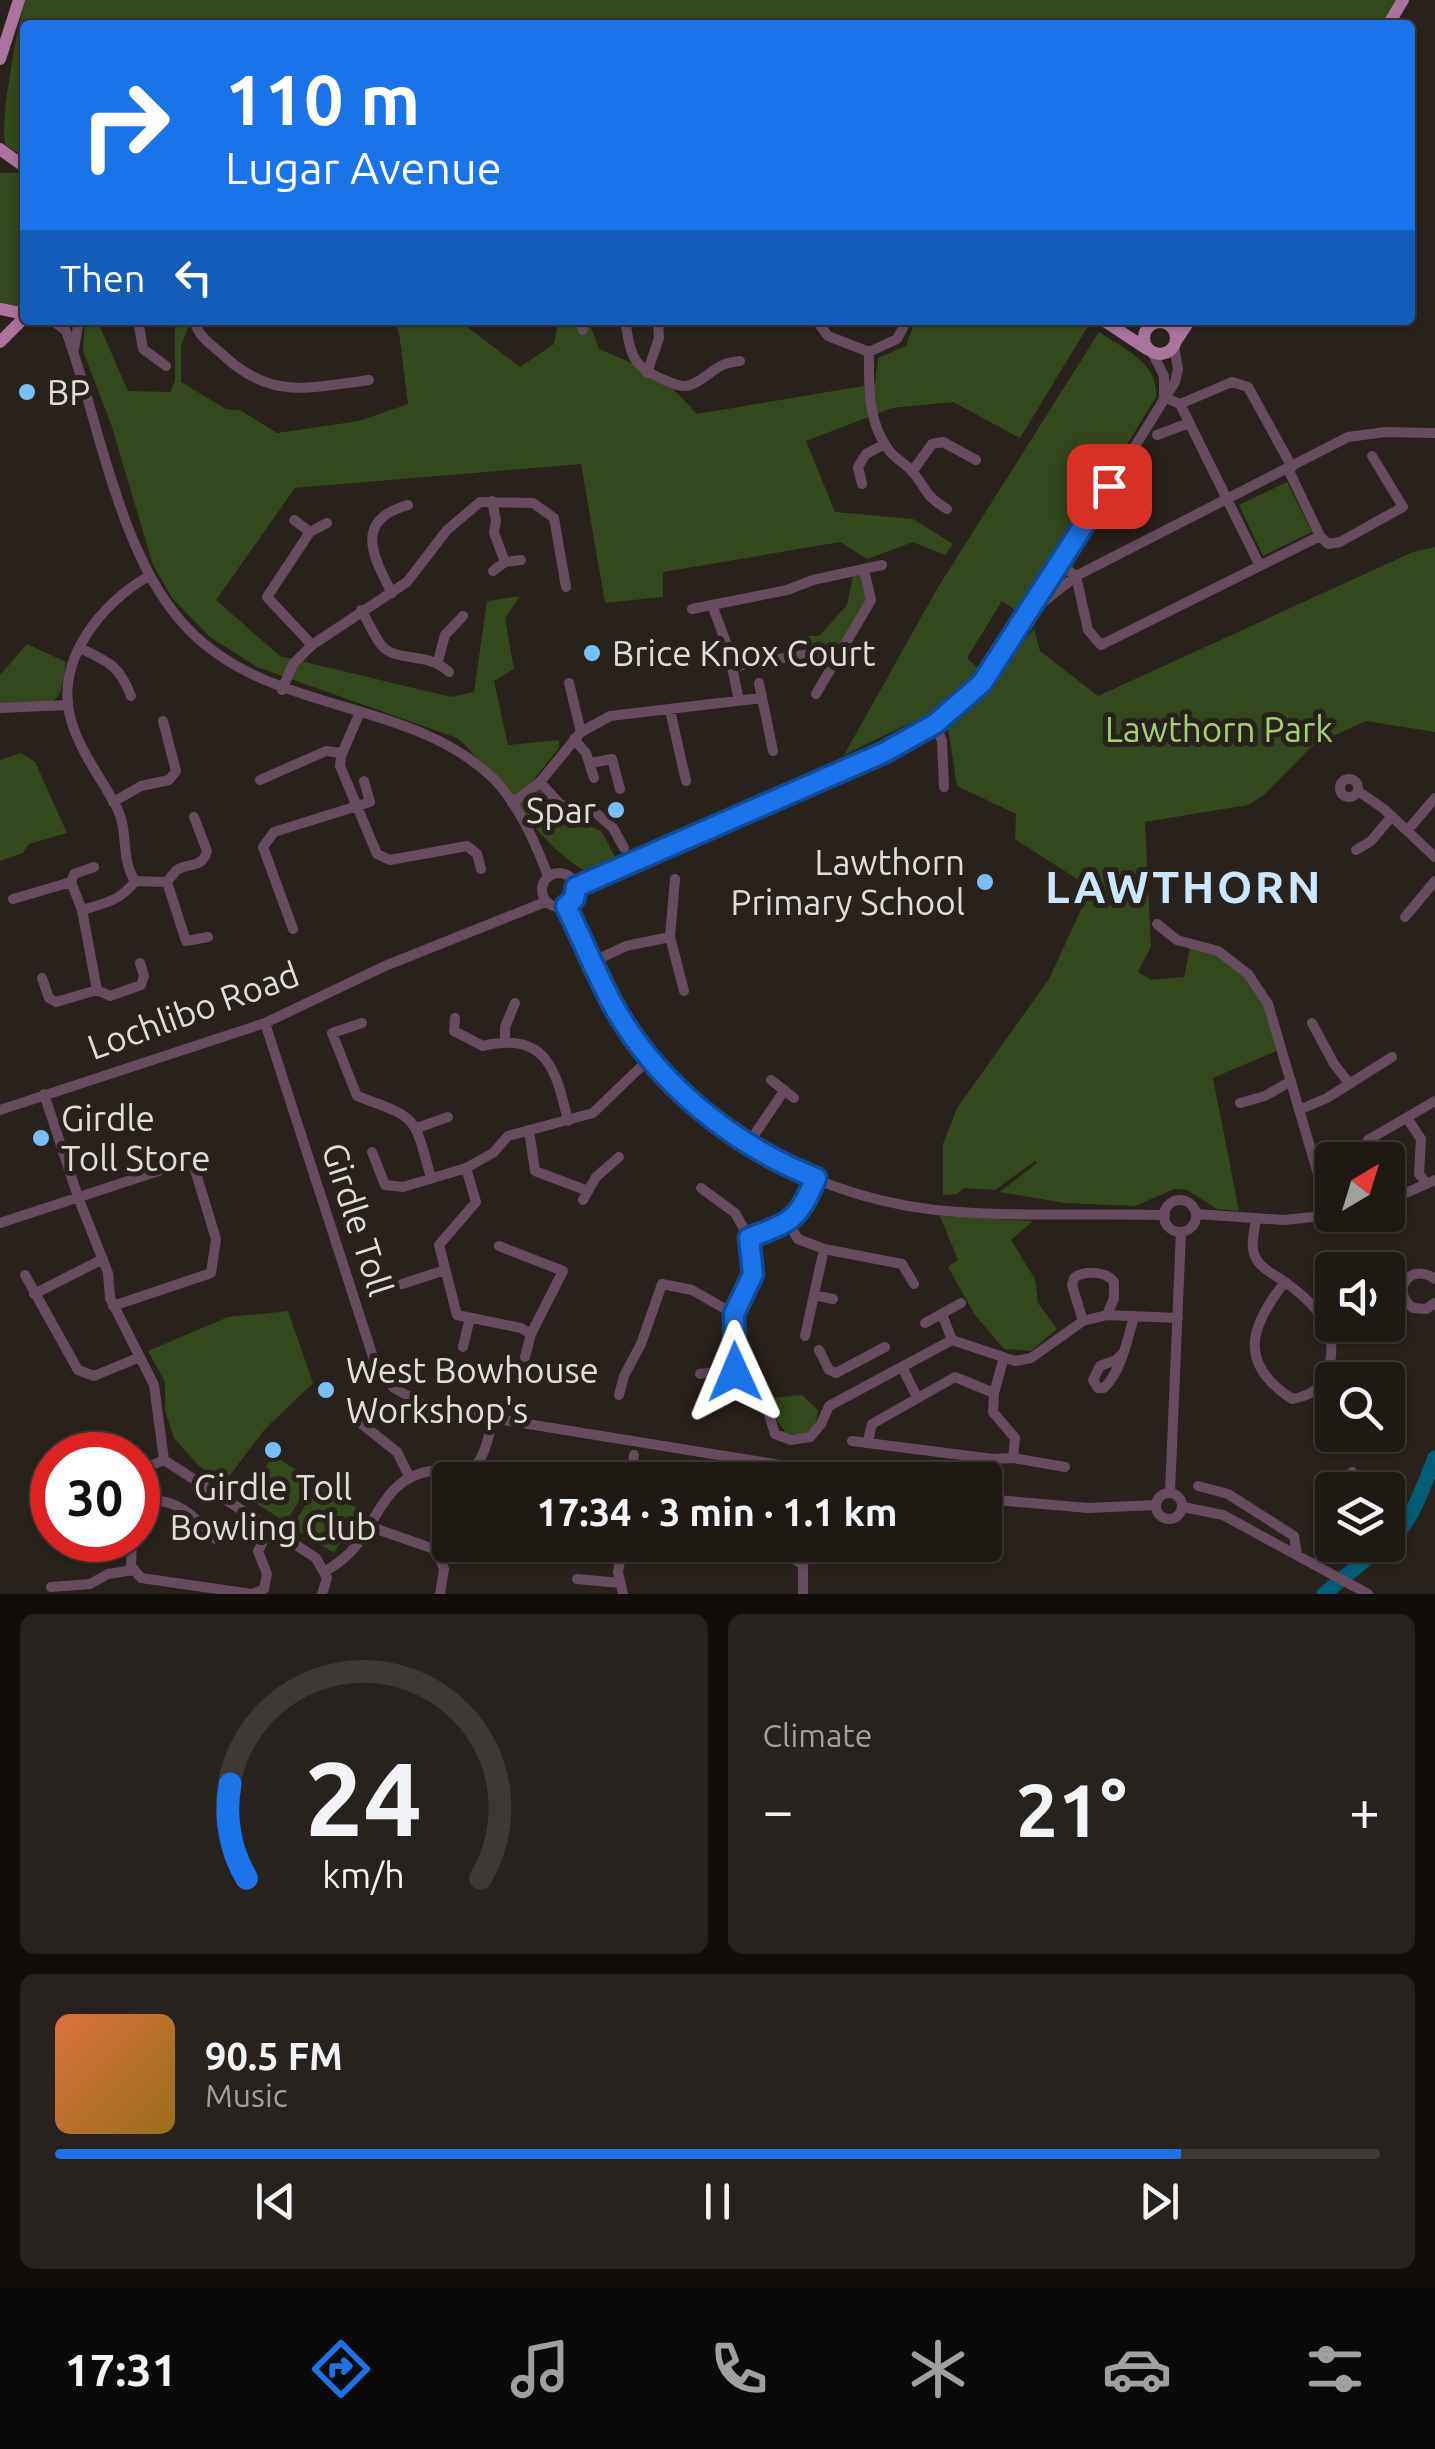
<!DOCTYPE html>
<html lang="en">
<head>
<meta charset="utf-8">
<style>
  :root { --surface:#1f1914; --page:#27221d; --text:#f1f3f6; --muted:#a1a0a0; --line:#3c3834; --accent:#1a73e8 }
  body { margin:0; font-family:Ubuntu,sans-serif; background:var(--page); color:var(--text); height:100vh; display:flex; flex-direction:column; font-size:38px; white-space:nowrap }
  * { box-sizing:border-box; margin:0 }
  p { font-size:32px; color:var(--muted) }
  .icon { flex:none; width:55px; height:55px; fill:none; stroke:currentColor; stroke-width:2; stroke-linecap:round; stroke-linejoin:round }
  .map { position:relative; height:1594px; overflow:hidden }
  .details { display:flex; flex-direction:column; gap:20px; padding:20px; background:#110e0b; flex:1 }
  .details>* { flex:none }
  .guide { position:absolute; left:20px; top:20px; width:1395px; height:305px; border-radius:10px; box-shadow:0 2px 8px #0004,0 0 0 2px var(--line); background:#1a73e8; color:#fff; overflow:hidden }
  .needle { width:65px; rotate:38deg }
  .tools { position:absolute; left:1315px; top:1142px; display:grid; gap:20px }
  .tools a { display:grid; place-items:center; width:90px; height:90px; border-radius:10px; background:var(--surface); box-shadow:0 2px 8px #0004,0 0 0 2px var(--line); font-size:50px }
  .speed { position:absolute; left:30px; top:1432px; display:flex; gap:20px; font-size:50px; font-weight:700; text-align:center }
  .speed>* { display:grid; place-content:center; width:130px; height:130px; border-radius:50%; background:var(--surface); box-shadow:0 2px 8px #0004,0 0 0 2px var(--line); line-height:1 }
  .speed .limit { border:15px solid #d22; background:#fff; color:#111 }
  .pin { position:absolute; display:grid; place-items:center; width:85px; height:85px; color:#fff; margin:-42px; border-radius:20px; box-shadow:0 5px 15px #0006 }
  .me { position:absolute; width:110px; margin:-55px; rotate:359deg; stroke-linejoin:round; filter:drop-shadow(0 0 8px #0008) }
  .turn { display:flex; align-items:center; gap:35px; height:210px; padding:0 40px; font-size:45px }
  .turn .icon { width:130px; height:130px; stroke-width:2.5 }
  .turn b { display:block; font-size:70px; line-height:85px }
  .then { display:flex; align-items:center; height:95px; padding:0 40px; background:#0003; gap:20px; font-size:38px }
  .big { font-size:75px; font-weight:700; line-height:1.1 }
  .details .card { flex:1; display:flex; flex-direction:column; justify-content:center; gap:15px; min-width:0; padding:0 35px; border-radius:15px; background:var(--page) }
  .details .dial { align-items:center; gap:0 }
  .dial svg { height:260px; overflow:visible; fill:none; stroke:var(--line); stroke-width:7; stroke-linecap:round; text-anchor:middle }
  .dial text { fill:var(--text); stroke:none }
  .song { display:flex; align-items:center; gap:30px }
  .cover { width:120px; height:120px; border-radius:15px; background:linear-gradient(135deg,hsl(20 70% 55%),hsl(40 70% 35%)) }
  .played { height:10px; border-radius:5px; background:linear-gradient(90deg,var(--accent) 85%,var(--line) 85%) }
  .keys { display:flex; justify-content:space-around; direction:ltr }
  .heat { display:flex; justify-content:space-between; align-items:center; font-size:55px; direction:ltr }
  .details .tiles { flex:1; display:grid; gap:20px; grid-template-columns:1fr 1fr }
  .card:last-child { grid-column:span 2 }
  .trip { position:absolute; left:432px; top:1462px; width:570px; height:100px; border-radius:10px; background:var(--surface); box-shadow:0 2px 8px #0004,0 0 0 2px var(--line); font-weight:700; line-height:100px; text-align:center }
  .tab-bar { display:flex; height:160px; justify-content:space-around; align-items:center; background:#0c0a08; color:var(--muted) }
  .tab-bar .icon { width:70px; height:70px }
  .tab-bar .selected { color:var(--accent) }
  .tab-bar b { font-size:45px; color:var(--text) }
  .map>svg:first-child { display:block }
  .green { fill:#34481d }
  .lines { fill:none; stroke-linecap:round; stroke-linejoin:round }
  .river { stroke:#005d75; stroke-width:15 }
  .minor { stroke:#674c60; stroke-width:10 }
  .major { stroke:#aa749d; stroke-width:12 }
  .route-casing { stroke:#114b97; stroke-width:25 }
  .route { stroke:#1a73e8; stroke-width:18 }
  .poi-dot { fill:#76c0f7; stroke:#29211b; stroke-width:4 }
  .labels { text-anchor:middle; dominant-baseline:central; stroke-width:10; stroke-linejoin:round; paint-order:stroke }
  .poi-label { font-size:35px; fill:#e2ddd9; stroke:#29211b; text-anchor:start }
  .park-label { font-size:35px; fill:#a4d272; stroke:#29211b }
  .street-label { font-size:35px; fill:#e2ddd9; stroke:#29211b }
  .district-label { font-size:45px; font-weight:bold; letter-spacing:2.5px; fill:#cce6fb; stroke:#29211b }
</style>
</head>
<body>
<div class="map">
<svg width="1435" height="1594" viewBox="0 0 1435 1594">
  <rect width="100%" height="100%" fill="#29211b"/>
  <path class="green" d="M 25,0 L 1398,0 L 1384,25 L 25,25 L 25,157 C 19,153 9,149 5,143 C 0,121 17,27 25,0 Z
    M 0,173 L 25,173 L 25,307 L 0,304 Z
    M 85,320 L 97,320 L 128,391 L 170,392 L 175,381 L 175,320 L 191,320 L 181,346 L 181,382 L 226,409 L 240,410 L 277,433 L 359,421 L 408,404 L 399,333 L 394,320 L 458,320 L 520,367 L 554,344 L 559,320 L 588,320 L 599,349 L 660,375 L 697,414 L 875,384 L 878,358 L 906,346 L 915,320 L 1090,323 L 1020,438 L 953,402 L 892,408 L 806,441 L 835,512 L 913,519 L 953,544 L 945,555 L 913,542 L 867,559 L 840,542 L 663,572 L 663,597 L 605,603 L 581,464 L 295,488 L 216,600 L 280,656 L 451,697 L 474,692 L 487,601 L 520,596 L 505,618 L 514,669 L 494,681 L 508,745 L 559,740 L 559,748 L 532,782 L 555,806 L 602,832 L 615,857 L 584,870 C 539,846 499,775 457,738 L 257,667 L 210,637 L 172,598 L 153,565 L 111,424 L 83,351 Z
    M 1099,332 C 1124,349 1159,363 1156,397 L 1023,616 L 1002,601 L 967,658 L 981,671 L 929,714 L 844,755 L 937,589 Z
    M 1287,482 L 1312,532 L 1263,556 L 1239,505 Z
    M 1435,547 L 1435,732 L 1366,721 L 1313,745 L 1264,795 L 1248,805 L 1145,822 L 1151,946 L 1138,972 L 1151,980 L 1184,977 L 1191,944 C 1251,960 1265,993 1281,1049 L 1213,1078 L 1239,1211 L 1217,1209 L 1187,1190 L 1174,1189 L 1135,1206 L 1065,1203 L 1000,1192 L 1037,1163 L 1035,1161 L 995,1190 L 964,1188 L 957,1194 L 943,1195 L 943,1144 L 957,1108 L 1049,979 L 1091,888 L 1015,839 L 1016,814 L 957,786 L 948,729 L 1034,629 L 1040,651 L 1098,696 L 1413,552 Z
    M 860,575 L 869,593 L 842,645 L 829,653 L 819,646 L 812,646 L 809,636 L 819,636 L 847,605 L 853,576 Z
    M 27,644 L 66,662 C 64,672 63,688 58,696 C 49,709 14,705 0,705 L 0,675 Z
    M 21,753 L 35,762 L 67,833 L 29,844 L 23,853 L 0,861 L 0,760 Z
    M 940,1216 L 1033,1221 L 1011,1240 L 1035,1279 L 1038,1303 L 1057,1329 L 1031,1351 L 1004,1349 L 975,1315 L 948,1267 L 958,1260 Z
    M 288,1311 L 313,1383 L 265,1429 L 224,1483 L 199,1466 L 174,1438 L 165,1411 L 165,1382 L 148,1351 L 228,1317 Z
    M 802,1395 L 818,1410 L 816,1423 L 804,1435 L 786,1433 L 777,1421 L 771,1398 Z
    M 273,1455 L 312,1480 L 286,1522 L 247,1498 Z
    M 318,1485 L 360,1510 L 334,1553 L 292,1527 Z"/>
  <g class="lines">
    <path class="river" d="M 1388,1542 C 1413,1522 1423,1486 1435,1458
      M 1324,1594 L 1383,1545"/>
    <path class="minor" d="M 52,320 L 66,331 C 100,423 119,559 189,630 C 274,716 408,697 493,778 C 518,803 536,844 548,876
      M 138,320 L 143,349 L 166,366
      M 194,320 C 199,338 210,343 223,355 C 271,400 308,388 369,380
      M 580,320 L 583,330
      M 625,320 C 631,355 631,367 667,381 C 674,384 682,388 690,385 C 711,377 714,363 740,361
      M 816,320 L 828,336 L 869,352 L 897,339 L 907,320
      M 74,349 L 79,320
      M 869,352 C 869,386 867,420 888,449 C 894,458 904,463 911,470 C 928,489 922,494 947,509
      M 1152,352 L 1164,376 L 1164,396
      M 647,373 L 659,338 L 658,320
      M 1164,397 L 1180,404 L 1260,566
      M 1180,404 L 1232,382 L 1248,387 L 1292,467
      M 1157,435 L 1189,423
      M 1288,469 L 1320,536 L 1328,544 L 1340,542 L 1403,507 L 1372,456
      M 912,472 L 932,444 L 943,442 L 976,460
      M 862,484 L 858,467 L 866,454 L 885,444
      M 492,501 L 496,520 L 494,533 L 505,562
      M 294,520 L 310,532
      M 1061,565 L 1076,576 L 1348,437 L 1385,432 L 1435,433
      M 493,571 L 505,562 L 521,560
      M 392,593 C 372,555 354,520 408,505
      M 712,605 L 728,648 L 739,701
      M 1038,606 L 1076,576 L 1088,630 L 1101,645 L 1320,536
      M 692,609 L 787,590 L 813,580 L 882,565
      M 361,610 C 368,621 374,636 382,646 C 398,663 427,651 449,672
      M 312,645 L 267,597 L 310,532 L 327,523
      M 80,648 C 109,662 119,665 131,696
      M 438,661 L 445,635 L 463,616
      M 732,667 L 814,653 L 834,661
      M 569,683 L 581,732
      M 759,683 L 773,751
      M 282,690 L 293,664 L 312,645 L 407,582 L 447,530 L 480,502 L 533,503 L 554,518 L 566,587
      M 816,694 L 871,600 L 864,570
      M 0,708 L 67,705
      M 670,710 L 686,781
      M 360,712 L 341,756 L 340,766 L 377,854 L 390,860 L 467,846 L 477,854 L 481,869
      M 935,724 L 942,741 L 944,787
      M 574,739 L 586,753 L 594,778
      M 590,763 L 612,759 L 620,789
      M1340 788a9 9 0 1 1 18 0a9 9 0 1 1-18 0Z
      M 260,780 L 326,751 L 342,753
      M 540,782 L 561,805 L 595,812 L 613,828 L 624,848
      M 1358,791 L 1384,809 L 1435,857
      M 113,802 L 141,786 L 169,780 L 176,771 L 163,721
      M 512,803 L 540,782 L 581,732 L 610,716 L 762,698
      M 1407,831 L 1435,798
      M 1356,850 L 1371,841 L 1392,816
      M542 890a17 17 0 1 1 34 0a17 17 0 1 1-34 0Z
      M 135,881 C 120,858 129,832 117,808 C 102,779 80,752 71,720 C 54,661 101,603 149,576
      M 135,881 L 167,882 L 186,941 L 208,937
      M 167,882 C 168,881 175,871 177,870 C 189,862 202,869 207,851 L 194,817
      M 576,887 L 883,753 L 935,724 L 982,683 L 1061,565 L 1175,382 L 1178,369 L 1174,346
      M 13,899 L 71,882
      M 567,906 C 582,940 596,978 616,1010 C 693,1130 815,1202 958,1212 C 1026,1217 1096,1213 1165,1215
      M 82,910 L 71,882 L 74,874 L 94,867
      M 1405,917 L 1435,881
      M 1157,924 L 1177,940 L 1218,951 L 1248,974 L 1268,1004 L 1330,1215
      M 293,929 L 263,847 L 274,832 L 370,802 L 364,781
      M 670,937 L 675,879
      M 592,962 L 626,946 L 670,937 L 684,991
      M 42,978 L 49,998 L 56,1002 L 97,990
      M 97,990 L 82,910 C 103,904 122,900 135,881
      M 97,990 L 110,996 L 141,985 L 144,976 L 140,963
      M 455,1018 L 454,1031 L 483,1046 C 546,1031 556,1069 568,1121
      M 265,1023 L 375,1363 L 394,1388 L 430,1408 L 872,1480
      M 362,1023 L 332,1033 L 357,1096 C 419,1119 413,1114 431,1178
      M 1312,1023 L 1334,1064 L 1349,1083
      M 505,1040 L 505,1027 L 515,1003
      M 771,1080 L 794,1098
      M 44,1094 L 78,1197 L 108,1273 L 110,1298 L 154,1385 L 164,1460 L 316,1558 L 327,1578 L 322,1594
      M 1240,1103 L 1265,1096 L 1291,1081
      M 0,1110 L 265,1023 L 385,966 L 545,902
      M 1299,1110 L 1327,1098 L 1392,1057
      M 1407,1118 L 1421,1139 L 1419,1174 L 1427,1184
      M 417,1128 L 448,1117
      M 529,1130 L 535,1171 L 588,1191
      M 1368,1140 L 1435,1101
      M 748,1144 L 784,1091
      M 372,1152 L 385,1185 L 403,1187 L 466,1168 L 493,1153 L 508,1136 L 593,1113 L 651,1057
      M 466,1168 L 476,1202 L 439,1245 L 457,1315 L 521,1328 L 531,1334
      M 701,1188 L 735,1213 L 749,1238 L 753,1274 L 734,1314 L 735,1372
      M 583,1200 L 596,1177 L 619,1157
      M1164 1216a16 16 0 1 1 32 0a16 16 0 1 1-32 0Z
      M 1388,1201 L 1435,1180
      M 1196,1214 L 1284,1220 L 1333,1215
      M 1256,1219 C 1254,1235 1248,1251 1260,1264 C 1266,1271 1278,1277 1285,1282 C 1317,1305 1342,1331 1327,1373 C 1320,1390 1309,1396 1292,1399 C 1237,1363 1250,1326 1285,1282
      M 0,1223 L 192,1160 L 216,1239 L 211,1273 L 113,1306
      M 788,1223 L 798,1239 L 824,1249 L 902,1264 L 914,1284
      M 749,1238 C 792,1221 797,1222 816,1178
      M 499,1246 L 563,1271 L 531,1334 L 525,1357
      M 25,1275 L 78,1370 L 94,1376 L 140,1357
      M 1435,1279 C 1411,1261 1389,1291 1413,1308 L 1426,1309 L 1435,1303
      M 402,1284 L 445,1270
      M 34,1294 L 103,1259
      M 814,1295 L 833,1299
      M 942,1314 L 952,1340
      M 1083,1321 L 1072,1285 L 1074,1278 C 1084,1270 1106,1271 1114,1282 L 1114,1298 L 1107,1315
      M 925,1323 L 961,1303
      M 805,1336 L 824,1249
      M 463,1347 L 470,1318
      M 819,1350 L 829,1370 L 836,1373 L 885,1347
      M 1124,1352 L 1116,1360 L 1100,1366 L 1093,1380 L 1098,1388 L 1104,1388 C 1122,1370 1127,1340 1134,1317
      M 1004,1357 L 994,1393 L 993,1412 L 1015,1438 L 1013,1458
      M 902,1367 L 917,1397
      M 700,1374 C 710,1373 725,1369 735,1372 C 761,1378 768,1412 775,1434 L 791,1440 L 810,1437 L 821,1424 L 829,1406 L 952,1340 L 1015,1361 L 1031,1358 L 1083,1321 L 1107,1315 L 1178,1318
      M 619,1395 L 624,1376 L 641,1344 L 662,1284 L 692,1290 L 734,1314
      M 372,1409 L 353,1417 L 397,1452 L 409,1476
      M 852,1441 L 993,1459 L 1013,1458 L 1065,1467
      M 868,1441 L 872,1424 L 955,1377 L 994,1393
      M 138,1471 L 164,1460
      M 599,1471 L 631,1475
      M 465,1477 C 479,1468 487,1446 490,1430
      M 631,1479 L 634,1455
      M 1198,1486 L 1228,1494 L 1294,1536 L 1297,1555
      M 1345,1490 L 1352,1472
      M1156 1506a13 13 0 1 1 26 0a13 13 0 1 1-26 0Z
      M 1170,1493 L 1181,1232
      M 985,1499 L 1088,1508 L 1156,1505
      M 1183,1507 L 1223,1515 L 1368,1594
      M 52,1512 L 52,1510
      M 138,1512 L 142,1500 C 177,1498 193,1515 216,1539
      M 368,1526 L 437,1550 L 444,1569 L 440,1594
      M 132,1540 L 131,1566 L 141,1578 L 252,1594 L 264,1589 L 267,1574 L 258,1551 L 270,1528
      M 623,1545 L 618,1572 L 623,1594
      M 774,1545 L 774,1549 L 803,1564
      M 735,1550 L 774,1549
      M 1317,1566 L 1332,1524
      M 324,1572 C 336,1565 346,1558 355,1547 C 379,1517 387,1477 431,1471 C 445,1469 456,1470 468,1480
      M 577,1579 L 620,1583
      M 51,1587 L 90,1584 L 108,1574 L 133,1570
      M 803,1594 L 803,1564 L 810,1554 L 825,1547 L 923,1559 L 947,1545"/>
    <path class="major" d="M 1388,25 L 1403,0
      M 0,59 L 19,0
      M 0,149 L 25,167
      M 0,309 L 25,314
      M 1103,320 L 1147,349
      M1144 338a16 16 0 1 1 32 0a16 16 0 1 1-32 0Z
      M 1176,341 L 1190,320
      M 0,342 L 25,317"/>
  </g>
  <g class="lines">
    <g class="route-casing">
      <path id="route" d="M 735,1372 L 734,1314 L 753,1274 L 749,1238 C 792,1221 797,1222 816,1178 C 733,1145 657,1084 613,1005 C 596,973 582,939 566,906 L 574,899 L 576,887 L 883,753 L 935,724 L 982,683 L 1109,486"/>
    </g>
    <use href="#route" class="route"/>
  </g>
  <g class="poi-dot">
    <circle cx="27" cy="392" r="10"/>
    <circle cx="592" cy="653" r="10"/>
    <circle cx="616" cy="810" r="10"/>
    <circle cx="985" cy="882" r="10"/>
    <circle cx="41" cy="1138" r="10"/>
    <circle cx="326" cy="1390" r="10"/>
    <circle cx="273" cy="1450" r="10"/>
  </g>
  <g class="labels">
    <g class="poi-label">
      <text x="47" y="392">BP</text>
      <text x="612" y="653">Brice Knox Court</text>
      <text x="596" y="810" text-anchor="end">Spar</text>
      <text x="965" y="862" text-anchor="end">Lawthorn<tspan x="965" dy="40">Primary School</tspan></text>
      <text x="61" y="1118">Girdle<tspan x="61" dy="40">Toll Store</tspan></text>
      <text x="346" y="1370">West Bowhouse<tspan x="346" dy="40">Workshop's</tspan></text>
      <text x="273" y="1487" text-anchor="middle">Girdle Toll<tspan x="273" dy="40">Bowling Club</tspan></text>
    </g>
    <g class="park-label">
      <text x="1219" y="729">Lawthorn Park</text>
    </g>
    <g class="street-label">
      <text transform="translate(193 1010) rotate(-20)">Lochlibo Road</text>
      <text transform="translate(358 1219) rotate(72)">Girdle Toll</text>
    </g>
    <g class="district-label">
      <text x="1184" y="886">LAWTHORN</text>
    </g>
  </g>
</svg>
<div class="tools">
<a><svg class="needle" viewBox="-14 -14 28 28"><path d="M0-13l5 13h-10z" fill="#e53935"/><path d="M0 13l5-13h-10z" fill="#a1a0a0"/></svg></a>
<a><svg class="icon" aria-label="sound" viewBox="0 0 24 24"><path d="M4 9h4l5-4v14l-5-4H4zM17 9q2 3 0 6"/></svg></a>
<a><svg class="icon" aria-label="search" viewBox="0 0 24 24"><circle cx="10" cy="10" r="6"/><path d="M15 15l6 6"/></svg></a>
<a><svg class="icon" aria-label="layers" viewBox="0 0 24 24"><path d="M12 4l9 5-9 5-9-5zM3 14l9 5 9-5"/></svg></a>
</div>
<div class="speed"><div class="limit">30</div></div>
<div class="pin" style="left:1109px;top:486px;background:#d93025"><svg class="icon" aria-label="arrive" viewBox="0 0 24 24"><path d="M6 21V4h12l-3 4 3 4H6"/></svg></div>
<svg class="me" style="left:735px;top:1372px" viewBox="-20 -20 40 40"><path d="M0-17L14 15 0 8-14 15z" fill="#1a73e8" stroke="#fff" stroke-width="4"/></svg>
<div class="trip">17:34 · 3 min · 1.1 km</div>
<div class="guide">
<div class="turn"><svg class="icon" aria-label="right" viewBox="0 0 24 24"><path d="M7 20v-9h11M14 6l5 5-5 5"/></svg><div><b>110 m</b>Lugar Avenue</div></div>
<div class="then">Then<svg class="icon" aria-label="left" viewBox="0 0 24 24"><path d="M17 20v-9H6M10 6l-5 5 5 5"/></svg></div>
</div>
</div>
<section class="details">
<div class="tiles">
<div class="card dial"><svg viewBox="0 0 100 80">
<path d="M14 69A42 42 0 1 1 86 69"/>
<path d="M14 69A42 42 0 0 1 9 40" stroke="#1a73e8"/>
<text x="50" y="56" font-size="32" font-weight="700">24</text>
<text x="50" y="72" font-size="11">km/h</text>
</svg></div>
<div class="card"><p>Climate</p>
<div class="heat"><a>−</a><b class="big">21°</b><a>+</a></div>
</div>
<div class="card">
<div class="song"><i class="cover"></i><div><b>90.5 FM</b><p>Music</p></div></div>
<div class="played"></div>
<div class="keys"><svg class="icon" aria-label="previous" viewBox="0 0 24 24"><path d="M18 5L8 12l10 7zM5 5v14"/></svg><svg class="icon" aria-label="pause" viewBox="0 0 24 24"><path d="M8 5v14M16 5v14"/></svg><svg class="icon" aria-label="next" viewBox="0 0 24 24"><path d="M6 5l10 7-10 7zM19 5v14"/></svg></div>
</div>
</div>
</section>
<nav class="tab-bar">
<b>17:31</b>
<svg class="icon selected" aria-label="directions" viewBox="0 0 24 24"><path d="M12 3l9 9-9 9-9-9zM9 14v-3h6M13 9l2 2-2 2"/></svg>
<svg class="icon" aria-label="music" viewBox="0 0 24 24"><path d="M9 18V5l10-2v13"/><circle cx="6" cy="18" r="3"/><circle cx="16" cy="16" r="3"/></svg>
<svg class="icon" aria-label="phone" viewBox="0 0 24 24"><path d="M5 4h4l2 5-3 2q2 4 5 5l2-3 5 2v4C11 20 4 13 5 4z"/></svg>
<svg class="icon" aria-label="climate" viewBox="0 0 24 24"><path d="M12 3v18M4 7l16 10M4 17L20 7"/></svg>
<svg class="icon" aria-label="car" viewBox="0 0 24 24"><path d="M5 17H2v-5l4-1 3-4h7l3 4 3 1v5h-3M9 17h6M6 11h13"/><circle cx="7" cy="17" r="2"/><circle cx="17" cy="17" r="2"/></svg>
<svg class="icon" aria-label="filters" viewBox="0 0 24 24"><path d="M4 7h16M4 17h16"/><circle cx="9" cy="7" r="2"/><circle cx="15" cy="17" r="2"/></svg>
</nav>
</body>
</html>
